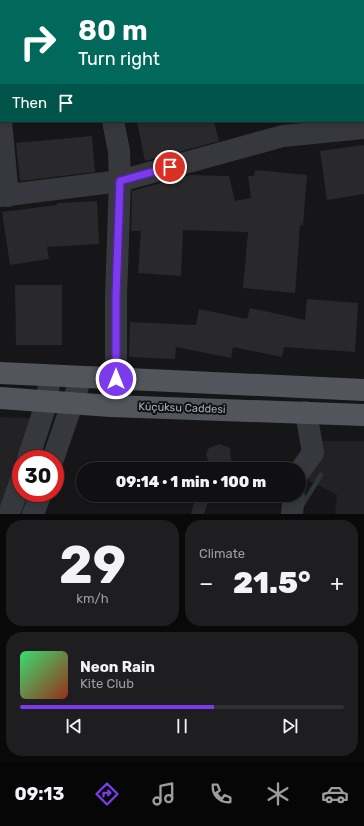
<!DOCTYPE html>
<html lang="en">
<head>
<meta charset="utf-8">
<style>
  :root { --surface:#101012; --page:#1e1e20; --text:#f1f3f6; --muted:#9c9d9f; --line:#303032; --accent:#7c3aed }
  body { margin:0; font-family:Rubik,sans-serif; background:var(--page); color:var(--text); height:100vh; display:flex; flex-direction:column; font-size:15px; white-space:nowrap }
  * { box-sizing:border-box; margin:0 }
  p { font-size:13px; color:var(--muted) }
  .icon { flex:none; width:22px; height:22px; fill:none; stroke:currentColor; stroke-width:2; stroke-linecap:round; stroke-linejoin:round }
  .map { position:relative; height:514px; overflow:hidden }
  .panel { display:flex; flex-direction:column; gap:6px; padding:6px; background:#09090a; flex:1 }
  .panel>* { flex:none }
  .top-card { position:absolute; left:0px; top:0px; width:364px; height:122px; box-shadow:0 2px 6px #0003,0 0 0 1px var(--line); background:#00695c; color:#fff; overflow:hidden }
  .speed { position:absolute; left:12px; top:450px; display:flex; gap:8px; font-size:20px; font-weight:700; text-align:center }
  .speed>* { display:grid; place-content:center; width:52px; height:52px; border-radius:50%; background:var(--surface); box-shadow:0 2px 6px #0003,0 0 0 1px var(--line); line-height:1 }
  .speed .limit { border:6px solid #d22; background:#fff; color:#111 }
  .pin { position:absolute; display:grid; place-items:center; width:34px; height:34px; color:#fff; margin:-17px; border:2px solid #fff; border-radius:50%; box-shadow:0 1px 4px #0007 }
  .me { position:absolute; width:44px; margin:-22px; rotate:0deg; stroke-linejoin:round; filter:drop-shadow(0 0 3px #0008) }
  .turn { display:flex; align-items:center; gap:14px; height:84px; padding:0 12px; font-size:18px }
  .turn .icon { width:52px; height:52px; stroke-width:2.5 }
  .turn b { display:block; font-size:28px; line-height:34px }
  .then { display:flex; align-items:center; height:38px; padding:0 12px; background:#0003; gap:8px; font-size:15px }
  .big { font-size:30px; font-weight:800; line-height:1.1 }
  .panel .widget { flex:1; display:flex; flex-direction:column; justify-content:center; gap:6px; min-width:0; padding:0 14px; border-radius:16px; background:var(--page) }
  .panel .dial { align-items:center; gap:0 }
  .dial b { font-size:52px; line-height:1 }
  .song { display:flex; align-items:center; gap:12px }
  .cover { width:48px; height:48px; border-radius:6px; background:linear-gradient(135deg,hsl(140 70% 55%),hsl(10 70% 35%)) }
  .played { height:4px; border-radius:2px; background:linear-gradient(90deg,var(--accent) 60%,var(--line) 60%) }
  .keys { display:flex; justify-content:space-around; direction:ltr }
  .heat { display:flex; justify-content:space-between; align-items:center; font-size:22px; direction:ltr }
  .panel .tiles { flex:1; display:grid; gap:6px; grid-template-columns:1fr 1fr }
  .widget:last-child { grid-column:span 2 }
  .trip { position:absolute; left:76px; top:462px; width:230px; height:40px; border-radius:20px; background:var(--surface); box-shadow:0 2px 6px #0003,0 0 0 1px var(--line); font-weight:800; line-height:40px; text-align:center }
  .menu { display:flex; height:64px; justify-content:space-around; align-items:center; background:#060607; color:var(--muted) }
  .menu .icon { width:28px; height:28px }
  .menu .selected { color:var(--accent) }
  .menu b { font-size:18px; color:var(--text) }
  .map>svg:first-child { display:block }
  .built { fill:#222225 }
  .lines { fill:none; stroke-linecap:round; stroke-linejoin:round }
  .stream { stroke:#2c353c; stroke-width:4.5 }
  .building { fill:#29292c }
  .minor { stroke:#37383d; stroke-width:22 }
  .major { stroke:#53555c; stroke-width:22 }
  .route-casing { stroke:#51269a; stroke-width:10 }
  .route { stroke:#7c3aed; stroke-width:7 }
  .labels { text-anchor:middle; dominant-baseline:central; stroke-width:4; stroke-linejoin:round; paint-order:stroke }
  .street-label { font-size:11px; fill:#a8adb8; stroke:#111113 }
</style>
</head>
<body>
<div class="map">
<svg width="364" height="514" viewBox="0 0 364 514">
  <rect width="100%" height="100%" fill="#161618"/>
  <path class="built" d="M 0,417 L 45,419 L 21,459 L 21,480 L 0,514 Z
    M 313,441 L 364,441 L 364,514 L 335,514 L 337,495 L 308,480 Z"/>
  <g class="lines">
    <path class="stream" d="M 303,504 L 321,475"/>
  </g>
  <path class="building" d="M 137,121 L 214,121 L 219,141 L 145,161 Z
    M 92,136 L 95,172 L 20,181 L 16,143 Z
    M 364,145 L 364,194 L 327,200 L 320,151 Z
    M 255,170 L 307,175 L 303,225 L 300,225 L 295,293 L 243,288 L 248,232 L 183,230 L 181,276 L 138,273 L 141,231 L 131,231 L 132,191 L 190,175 L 229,176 L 235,201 L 251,198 L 248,176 L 254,176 Z
    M 97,201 L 99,244 L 47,247 L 49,259 L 10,265 L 2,212 L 57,205 L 57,203 Z
    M 15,285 L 62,285 L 62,345 L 16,345 Z
    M 307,299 L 358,303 L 355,352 L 284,347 L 282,357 L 233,347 L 231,358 L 176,347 L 175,359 L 129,357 L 130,322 L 196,325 L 199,309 L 247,319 L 250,308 L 305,320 Z
    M 219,444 L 230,448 L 231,461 L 228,466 L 221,469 L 211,469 L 206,454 L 209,448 Z
    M 196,495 L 210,495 L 204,514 L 191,514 Z"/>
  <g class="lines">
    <path class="minor" d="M 90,0 L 90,1
      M 256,0 L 256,1
      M 1,121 L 8,196
      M 113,121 L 119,151 L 120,181 L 116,296 L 116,379
      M 0,196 L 120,181 L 283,136 L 364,128
      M 28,459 L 47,401 L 50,376
      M 53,459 L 81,378
      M 299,472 L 313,453 L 306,412
      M 9,514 L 21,480
      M 33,514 L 41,493
      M 292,514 L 294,495"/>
    <path class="major" d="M 0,373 L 364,390
      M 0,398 L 111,406 L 364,415"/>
  </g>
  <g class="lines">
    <g class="route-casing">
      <path id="route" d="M 116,379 L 116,296 L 120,181 L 170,167"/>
    </g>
    <use href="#route" class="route"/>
  </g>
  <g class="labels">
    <g class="street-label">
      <text transform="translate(182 408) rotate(2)">Küçüksu Caddesi</text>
    </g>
  </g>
</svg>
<div class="speed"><div class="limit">30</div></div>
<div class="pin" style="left:170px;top:167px;background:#d93025"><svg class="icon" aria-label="arrive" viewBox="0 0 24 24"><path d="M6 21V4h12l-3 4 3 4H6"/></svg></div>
<svg class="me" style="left:116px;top:379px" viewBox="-20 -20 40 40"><circle r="17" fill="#7c3aed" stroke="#fff" stroke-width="3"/><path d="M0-11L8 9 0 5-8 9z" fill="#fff"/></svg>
<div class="trip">09:14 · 1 min · 100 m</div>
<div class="top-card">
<div class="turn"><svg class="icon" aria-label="right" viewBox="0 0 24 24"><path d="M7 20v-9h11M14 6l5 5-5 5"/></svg><div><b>80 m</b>Turn right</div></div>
<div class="then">Then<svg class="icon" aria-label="arrive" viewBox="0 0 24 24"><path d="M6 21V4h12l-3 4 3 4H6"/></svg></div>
</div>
</div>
<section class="panel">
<div class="tiles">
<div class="widget dial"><b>29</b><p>km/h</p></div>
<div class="widget"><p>Climate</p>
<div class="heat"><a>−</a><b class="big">21.5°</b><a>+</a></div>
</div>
<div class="widget">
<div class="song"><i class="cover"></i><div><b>Neon Rain</b><p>Kite Club</p></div></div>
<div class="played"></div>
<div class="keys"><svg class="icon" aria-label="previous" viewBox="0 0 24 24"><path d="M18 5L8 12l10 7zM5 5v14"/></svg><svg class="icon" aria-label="pause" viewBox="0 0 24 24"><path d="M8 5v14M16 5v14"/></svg><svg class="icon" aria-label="next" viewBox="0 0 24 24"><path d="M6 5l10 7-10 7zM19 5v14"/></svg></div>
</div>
</div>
</section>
<nav class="menu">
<b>09:13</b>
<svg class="icon selected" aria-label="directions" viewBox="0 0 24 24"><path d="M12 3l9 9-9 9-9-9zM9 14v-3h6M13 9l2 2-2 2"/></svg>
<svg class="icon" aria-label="music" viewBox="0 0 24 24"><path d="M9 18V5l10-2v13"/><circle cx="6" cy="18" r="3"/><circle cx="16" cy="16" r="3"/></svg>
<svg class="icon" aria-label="phone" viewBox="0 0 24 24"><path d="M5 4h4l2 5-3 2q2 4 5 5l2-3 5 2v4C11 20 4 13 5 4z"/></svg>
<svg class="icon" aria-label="climate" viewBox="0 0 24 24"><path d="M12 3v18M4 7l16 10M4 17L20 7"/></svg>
<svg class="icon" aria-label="car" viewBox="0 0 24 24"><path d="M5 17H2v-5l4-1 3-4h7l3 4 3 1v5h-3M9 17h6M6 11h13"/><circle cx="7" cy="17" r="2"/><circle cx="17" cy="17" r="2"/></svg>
</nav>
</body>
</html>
